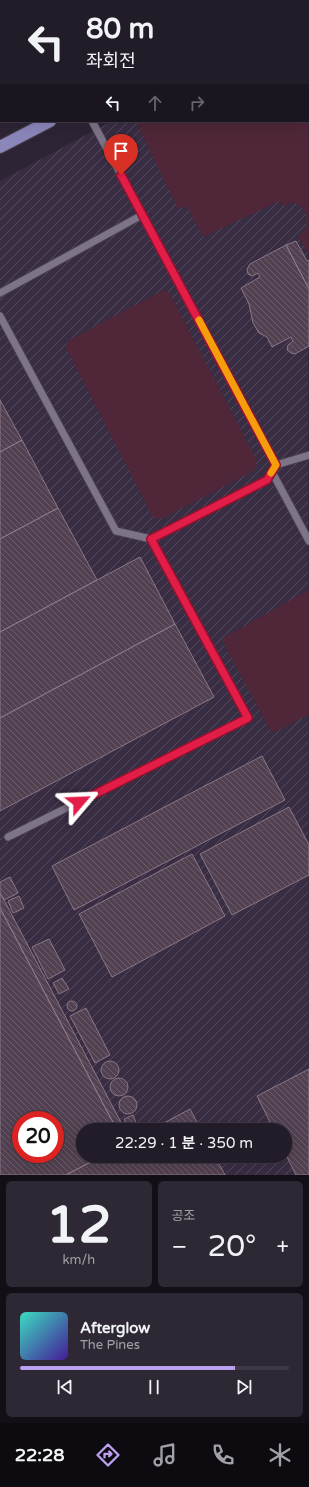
<!DOCTYPE html>
<html lang="ko">
<head>
<meta charset="utf-8">
<style>
  :root { --surface:#221b28; --page:#2e2834; --text:#f1f3f6; --muted:#a2a1a8; --line:#3f3945; --accent:#bca0f2 }
  body { margin:0; font-family:"Varela Round","Noto Sans KR",sans-serif; background:var(--page); color:var(--text); height:100vh; display:flex; flex-direction:column; font-size:15px; white-space:nowrap }
  * { box-sizing:border-box; margin:0 }
  p { font-size:13px; color:var(--muted) }
  .icon { flex:none; width:22px; height:22px; fill:none; stroke:currentColor; stroke-width:2; stroke-linecap:round; stroke-linejoin:round }
  .map { position:relative; height:1175px; overflow:hidden }
  .details { display:flex; flex-direction:column; gap:6px; padding:6px; background:#130f16; flex:1 }
  .details>* { flex:none }
  .banner { position:absolute; left:0px; top:0px; width:309px; height:122px; box-shadow:0 4px 16px #0002,0 0 0 1px var(--line); background:#221b28; color:var(--text); overflow:hidden }
  .speed { position:absolute; left:12px; top:1111px; display:flex; gap:8px; font-size:20px; font-weight:700; text-align:center }
  .speed>* { display:grid; place-content:center; width:52px; height:52px; border-radius:50%; background:var(--surface); box-shadow:0 4px 16px #0002,0 0 0 1px var(--line); line-height:1 }
  .speed .limit { border:6px solid #d22; background:#fff; color:#111 }
  .pin { position:absolute; display:grid; place-items:center; width:34px; height:34px; color:#fff; margin:-41px -17px; border-radius:50% 50% 50% 0; rotate:-45deg; box-shadow:0 0 4px #0007 }
  .pin .icon { rotate:45deg }
  .me { position:absolute; width:44px; margin:-22px; rotate:64deg; stroke-linejoin:round; filter:drop-shadow(0 0 3px #0008) }
  .turn { display:flex; align-items:center; gap:14px; height:84px; padding:0 20px; font-size:18px }
  .turn .icon { width:52px; height:52px; stroke-width:2.5 }
  .turn b { display:block; font-size:28px; line-height:34px }
  .lanes { display:flex; align-items:center; height:38px; padding:0 20px; background:#0003; justify-content:center; gap:20px; direction:ltr }
  .lanes .off { opacity:.35 }
  .big { font-size:30px; font-weight:600; line-height:1.1 }
  .details .widget { flex:1; display:flex; flex-direction:column; justify-content:center; gap:6px; min-width:0; padding:0 14px; border-radius:6px; background:var(--page) }
  .details .dial { align-items:center; gap:0 }
  .dial b { font-size:52px; line-height:1 }
  .song { display:flex; align-items:center; gap:12px }
  .cover { width:48px; height:48px; border-radius:6px; background:linear-gradient(135deg,hsl(170 70% 55%),hsl(260 70% 35%)) }
  .played { height:4px; border-radius:2px; background:linear-gradient(90deg,var(--accent) 80%,var(--line) 80%) }
  .keys { display:flex; justify-content:space-around; direction:ltr }
  .heat { display:flex; justify-content:space-between; align-items:center; font-size:22px; direction:ltr }
  .details .tiles { flex:1; display:grid; gap:6px; grid-template-columns:1fr 1fr }
  .widget:last-child { grid-column:span 2 }
  .trip { position:absolute; left:76px; top:1123px; width:216px; height:40px; border-radius:20px; background:var(--surface); box-shadow:0 4px 16px #0002,0 0 0 1px var(--line); font-weight:600; line-height:40px; text-align:center }
  .dock { display:flex; height:64px; justify-content:space-around; align-items:center; background:#0e0b10; color:var(--muted) }
  .dock .icon { width:28px; height:28px }
  .dock .on { color:var(--accent) }
  .dock b { font-size:18px; color:var(--text) }
  .map>svg:first-child { display:block }
  .industrial { fill:url(#industrial-furrows); fill-rule:evenodd }
  .green { fill:#4f2739 }
  .building { fill:url(#building-back-hatch); stroke:#8a7788; fill-rule:evenodd }
  .lines { fill:none; stroke-linecap:round; stroke-linejoin:round }
  .lane-casing { stroke:#47404f; stroke-width:9 }
  .primary-casing { stroke:#47404f; stroke-width:14 }
  .lane { stroke:#7e7489; stroke-width:7 }
  .primary { stroke:#8c87ba; stroke-width:12 }
  .route-casing { stroke:#92132f; stroke-width:10 }
  .route { stroke:#e11d48; stroke-width:7 }
  .slow { stroke:#f59e0b; stroke-width:7 }
</style>
</head>
<body>
<div class="map">
<svg width="309" height="1175" viewBox="0 0 309 1175">
  <defs>
    <pattern id="industrial-furrows" width="10" height="10" patternUnits="userSpaceOnUse"><rect width="10" height="10" fill="#392d43"/><path d="M-1 1l2-2M0 10L10 0M9 11l2-2" fill="none" stroke="#564b5e"/></pattern>
    <pattern id="building-back-hatch" width="6" height="6" patternUnits="userSpaceOnUse"><rect width="6" height="6" fill="#524150"/><path d="M-1 5l2 2M0 0l6 6M5-1l2 2" fill="none" stroke="#6b5c6a"/></pattern>
  </defs>
  <rect width="100%" height="100%" fill="#2d2435"/>
  <path class="industrial" d="M 308,16 L 309,1175 L 0,1175 L 0,181 L 112,121 L 308,121 ZM 21,1120 L 55,1120 L 55,1154 L 21,1154 ZM 83,1130 L 285,1130 L 285,1156 L 83,1156 Z"/>
  <path class="green" d="M 308,22 L 309,255 L 298,236 L 307,229 C 307,215 306,209 293,202 L 283,206 L 279,201 L 203,237 L 187,206 L 178,209 L 136,121 L 308,121 Z
    M 164,290 L 169,292 L 257,461 L 255,470 L 161,519 L 153,517 L 66,348 L 67,341 Z
    M 309,590 L 309,714 L 276,732 L 270,730 L 223,642 L 223,638 Z"/>
  <path class="building" d="M 296,241 L 307,261 L 309,260 L 309,289 L 286,245 Z
    M 286,245 L 309,289 L 309,346 L 295,354 L 291,353 L 287,350 L 288,345 L 293,341 L 291,337 L 272,347 L 267,337 L 259,333 L 253,323 L 249,304 L 241,288 L 260,277 L 258,273 L 252,276 L 248,274 L 247,269 L 250,264 Z
    M 0,400 L 22,440 L 0,452 Z
    M 22,440 L 58,508 L 0,539 L 0,452 Z
    M 58,508 L 97,580 L 0,632 L 0,539 Z
    M 140,557 L 175,624 L 0,718 L 0,632 Z
    M 175,624 L 214,697 L 0,811 L 0,718 Z
    M 262,756 L 285,800 L 74,910 L 52,866 Z
    M 289,807 L 309,845 L 309,875 L 232,915 L 200,854 Z
    M 192,854 L 225,916 L 112,977 L 79,914 Z
    M 10,877 L 18,893 L 4,900 L 0,893 L 0,882 Z
    M 0,893 L 4,900 L 125,1130 L 117,1130 L 0,908 Z
    M 19,896 L 24,908 L 13,913 L 8,901 Z
    M 0,908 L 117,1130 L 83,1130 L 83,1156 L 102,1156 L 66,1175 L 0,1175 ZM 21,1120 L 55,1120 L 55,1154 L 21,1154 Z
    M 49,939 L 65,970 L 48,979 L 32,947 Z
    M 62,978 L 69,989 L 59,994 L 53,983 Z
    M67 1006a5 5 0 1 1 10 0a5 5 0 1 1-10 0Z
    M 86,1008 L 110,1055 L 95,1063 L 70,1016 Z
    M101 1070a9 9 0 1 1 18 0a9 9 0 1 1-18 0Z
    M 309,1069 L 309,1175 L 296,1175 L 285,1153 L 285,1130 L 274,1130 L 257,1096 Z
    M110 1087a9 9 0 1 1 18 0a9 9 0 1 1-18 0Z
    M119 1105a9 9 0 1 1 18 0a9 9 0 1 1-18 0Z
    M 190,1109 L 201,1130 L 151,1130 Z
    M 133,1115 L 139,1130 L 129,1130 L 124,1119 Z
    M 102,1156 L 215,1156 L 225,1175 L 66,1175 Z"/>
  <g class="lines">
    <g class="lane-casing">
      <path id="lane" d="M 92,121 L 276,465
        M 0,293 L 142,215
        M 0,316 L 116,531 L 151,539 L 248,718 L 8,837
        M 272,472 L 309,541
        M 151,539 L 267,480 L 276,465 L 309,455"/>
    </g>
    <g class="primary-casing">
      <path id="primary" d="M 278,1 L 279,0
        M 0,147 L 50,121"/>
    </g>
    <use href="#lane" class="lane"/>
    <use href="#primary" class="primary"/>
  </g>
  <g class="lines">
    <g class="route-casing">
      <path id="route" d="M 79,802 L 248,718 L 151,539 L 267,480 L 276,465 L 121,175"/>
    </g>
    <use href="#route" class="route"/>
    <path class="slow" d="M 199,320 L 276,465 L 271,473"/>
  </g>
</svg>
<div class="speed"><div class="limit">20</div></div>
<div class="pin" style="left:121px;top:175px;background:#d93025"><svg class="icon" aria-label="arrive" viewBox="0 0 24 24"><path d="M6 21V4h12l-3 4 3 4H6"/></svg></div>
<svg class="me" style="left:79px;top:802px" viewBox="-20 -20 40 40"><path d="M0-17L14 15 0 8-14 15z" fill="#e11d48" stroke="#fff" stroke-width="4"/></svg>
<div class="trip">22:29 · 1 분 · 350 m</div>
<div class="banner">
<div class="turn"><svg class="icon" aria-label="left" viewBox="0 0 24 24"><path d="M17 20v-9H6M10 6l-5 5 5 5"/></svg><div><b>80 m</b>좌회전</div></div>
<div class="lanes"><svg class="icon" aria-label="left" viewBox="0 0 24 24"><path d="M17 20v-9H6M10 6l-5 5 5 5"/></svg><svg class="icon off" aria-label="ahead" viewBox="0 0 24 24"><path d="M12 20V5M6 11l6-6 6 6"/></svg><svg class="icon off" aria-label="right" viewBox="0 0 24 24"><path d="M7 20v-9h11M14 6l5 5-5 5"/></svg></div>
</div>
</div>
<section class="details">
<div class="tiles">
<div class="widget dial"><b>12</b><p>km/h</p></div>
<div class="widget"><p>공조</p>
<div class="heat"><a>−</a><b class="big">20°</b><a>+</a></div>
</div>
<div class="widget">
<div class="song"><i class="cover"></i><div><b>Afterglow</b><p>The Pines</p></div></div>
<div class="played"></div>
<div class="keys"><svg class="icon" aria-label="previous" viewBox="0 0 24 24"><path d="M18 5L8 12l10 7zM5 5v14"/></svg><svg class="icon" aria-label="pause" viewBox="0 0 24 24"><path d="M8 5v14M16 5v14"/></svg><svg class="icon" aria-label="next" viewBox="0 0 24 24"><path d="M6 5l10 7-10 7zM19 5v14"/></svg></div>
</div>
</div>
</section>
<nav class="dock">
<b>22:28</b>
<svg class="icon on" aria-label="directions" viewBox="0 0 24 24"><path d="M12 3l9 9-9 9-9-9zM9 14v-3h6M13 9l2 2-2 2"/></svg>
<svg class="icon" aria-label="music" viewBox="0 0 24 24"><path d="M9 18V5l10-2v13"/><circle cx="6" cy="18" r="3"/><circle cx="16" cy="16" r="3"/></svg>
<svg class="icon" aria-label="phone" viewBox="0 0 24 24"><path d="M5 4h4l2 5-3 2q2 4 5 5l2-3 5 2v4C11 20 4 13 5 4z"/></svg>
<svg class="icon" aria-label="climate" viewBox="0 0 24 24"><path d="M12 3v18M4 7l16 10M4 17L20 7"/></svg>
</nav>
</body>
</html>
